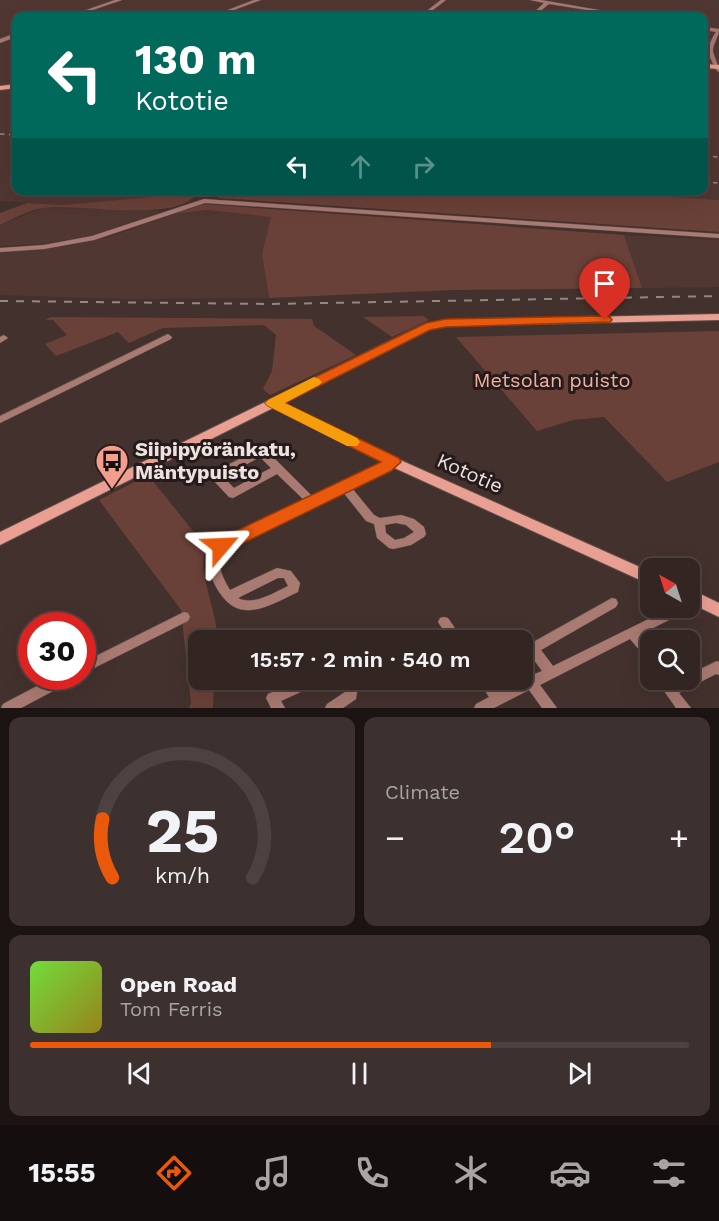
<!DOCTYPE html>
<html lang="en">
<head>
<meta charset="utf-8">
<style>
  :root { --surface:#322522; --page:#3d312f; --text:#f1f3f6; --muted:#a8a5a5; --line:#4d4240; --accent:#ea580c }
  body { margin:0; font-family:"Work Sans",sans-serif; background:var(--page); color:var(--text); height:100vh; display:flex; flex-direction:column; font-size:22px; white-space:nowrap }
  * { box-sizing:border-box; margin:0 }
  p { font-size:20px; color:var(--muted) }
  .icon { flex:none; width:33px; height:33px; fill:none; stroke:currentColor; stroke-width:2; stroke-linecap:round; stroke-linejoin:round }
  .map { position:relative; height:708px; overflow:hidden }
  .panel { display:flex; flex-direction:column; gap:9px; padding:9px; background:#1c1413; flex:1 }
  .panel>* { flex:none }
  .banner { position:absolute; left:12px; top:12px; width:696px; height:183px; border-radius:12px; box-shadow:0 6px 24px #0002,0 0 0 2px var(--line); background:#00695c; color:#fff; overflow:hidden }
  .needle { width:39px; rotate:321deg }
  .tools { position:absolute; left:640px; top:558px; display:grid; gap:12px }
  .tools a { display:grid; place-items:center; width:60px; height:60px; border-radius:12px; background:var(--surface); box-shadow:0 6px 24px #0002,0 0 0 2px var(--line); font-size:30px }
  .speed { position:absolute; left:18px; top:612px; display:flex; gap:12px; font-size:30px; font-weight:700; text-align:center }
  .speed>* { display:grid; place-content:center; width:78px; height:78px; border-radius:50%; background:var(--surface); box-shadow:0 6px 24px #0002,0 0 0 2px var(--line); line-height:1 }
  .speed .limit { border:9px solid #d22; background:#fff; color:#111 }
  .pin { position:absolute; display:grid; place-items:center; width:51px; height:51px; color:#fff; margin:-62px -26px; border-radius:50% 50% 50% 0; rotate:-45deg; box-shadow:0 0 6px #0007 }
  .pin .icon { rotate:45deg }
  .me { position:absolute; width:66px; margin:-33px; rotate:64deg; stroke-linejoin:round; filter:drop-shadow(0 0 4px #0008) }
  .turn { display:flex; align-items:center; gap:21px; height:126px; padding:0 24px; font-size:27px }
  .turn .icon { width:78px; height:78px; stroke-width:2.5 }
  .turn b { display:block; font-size:42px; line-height:51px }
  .lanes { display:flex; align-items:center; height:57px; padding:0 24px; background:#0003; justify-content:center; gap:30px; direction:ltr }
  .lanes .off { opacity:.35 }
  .big { font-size:45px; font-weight:600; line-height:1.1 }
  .panel .tile { flex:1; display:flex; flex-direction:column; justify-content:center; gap:9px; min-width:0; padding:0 21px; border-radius:12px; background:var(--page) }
  .panel .dial { align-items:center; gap:0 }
  .dial svg { height:156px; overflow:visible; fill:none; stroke:var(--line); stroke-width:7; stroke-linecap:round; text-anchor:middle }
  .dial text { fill:var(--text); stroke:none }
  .song { display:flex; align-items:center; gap:18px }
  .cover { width:72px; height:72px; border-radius:9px; background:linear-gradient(135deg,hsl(100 70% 55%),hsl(50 70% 35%)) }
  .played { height:6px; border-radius:3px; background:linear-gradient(90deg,var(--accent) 70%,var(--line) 70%) }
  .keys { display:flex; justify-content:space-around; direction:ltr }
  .heat { display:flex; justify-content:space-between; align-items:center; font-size:33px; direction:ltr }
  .panel .tiles { flex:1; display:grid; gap:9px; grid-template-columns:1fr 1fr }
  .tile:last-child { grid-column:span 2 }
  .trip { position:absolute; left:188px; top:630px; width:345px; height:60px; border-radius:12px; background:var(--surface); box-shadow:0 6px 24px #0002,0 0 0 2px var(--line); font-weight:600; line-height:60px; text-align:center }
  .menu { display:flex; height:96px; justify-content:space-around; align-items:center; background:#140f0e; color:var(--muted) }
  .menu .icon { width:42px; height:42px }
  .menu .on { color:var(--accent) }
  .menu b { font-size:27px; color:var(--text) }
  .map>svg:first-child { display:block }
  .built { fill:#513732 }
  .green { fill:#6a4139 }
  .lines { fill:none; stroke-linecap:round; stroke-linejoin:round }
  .street-casing { stroke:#5e4d4a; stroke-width:1 }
  .secondary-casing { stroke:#5e4d4a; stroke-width:2 }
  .street { fill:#a97a71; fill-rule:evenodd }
  .secondary { fill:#e99f91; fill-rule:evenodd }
  .rail-far1 { stroke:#968784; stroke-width:1.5; stroke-dasharray:4.5 4.5; stroke-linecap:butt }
  .rail { stroke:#968784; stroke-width:2; stroke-dasharray:8 8; stroke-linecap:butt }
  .route { fill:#ea580c; stroke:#983908; stroke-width:1.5 }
  .slow { fill:#f59e0b }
  .labels { text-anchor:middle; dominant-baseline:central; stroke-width:6; stroke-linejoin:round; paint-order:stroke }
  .park-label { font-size:20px; fill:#f4afa2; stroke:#241b1a }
  .poi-label { font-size:20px; font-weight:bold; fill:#eee2e0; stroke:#241b1a; text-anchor:start }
  .street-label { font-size:20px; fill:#eee2e0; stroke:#241b1a }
</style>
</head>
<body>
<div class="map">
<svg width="719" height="708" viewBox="0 0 719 708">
  <rect width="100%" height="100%" fill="#43312d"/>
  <path class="built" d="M 0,0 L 719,0 L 719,200 L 567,191 L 704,190 L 704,16 L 16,16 L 16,190 L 208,191 L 127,201 L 63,205 L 0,201 Z
    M 42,208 L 131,209 L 163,211 L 90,236 L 43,244 L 0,246 L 0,225 Z
    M 207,210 L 272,217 L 262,254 L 269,298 L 125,299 L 0,295 L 0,252 L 67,246 L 112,236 L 174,214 Z
    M 624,235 L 719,240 L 719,287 L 642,288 Z"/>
  <path class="green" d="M 220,190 L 567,190 L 719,200 L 719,232 L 218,198 Z
    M 197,193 C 178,224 79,203 44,208 C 30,209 13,219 0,225 L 0,213 L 27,203 L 63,205 Z
    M 204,204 L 624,235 L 642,288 L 452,290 L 269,298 L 262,254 L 271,217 L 207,210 L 174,214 Z
    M 423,316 L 429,320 L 392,337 L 363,317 Z
    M 50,317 L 312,319 L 314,326 L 356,355 L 270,395 L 263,389 L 272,371 L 276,335 L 264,325 L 163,328 L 129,343 L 118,332 L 56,356 L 45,344 L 67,335 L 53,320 L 46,320 Z
    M 719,331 L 719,462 L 667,482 L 604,417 L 573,420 L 537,431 L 456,337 Z
    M 148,475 L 206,547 C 196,573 218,610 217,640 L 198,640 L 198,680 L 214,680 L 213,708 L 189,708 L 191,703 L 181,610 L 99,500 Z"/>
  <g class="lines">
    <g class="street-casing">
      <path id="street" d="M 115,0 L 122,0 L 75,16 L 69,16 Z
        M 254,0 L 261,0 L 218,16 L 212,16 Z
        M 441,0 L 446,0 L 425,16 L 420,16 Z
        M 530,0 L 541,0 L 634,16 L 625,16 L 549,4 L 534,16 L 530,16 L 544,3 Z
        M 275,14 L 277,16 L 271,16 L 272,15 Z
        M 704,27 L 719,29 C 719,37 713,43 713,51 C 714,58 719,64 719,72 L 717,71 C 708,55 705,49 716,32 L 704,30 Z
        M 16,33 L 16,37 L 0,43 L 0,39 Z
        M 204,199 L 719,234 L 719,238 L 205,203 L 94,240 L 44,249 L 0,252 L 0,248 L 44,245 L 92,236 Z
        M 168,334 L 172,337 L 171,339 L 0,423 L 0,416 Z
        M 4,335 L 8,338 L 0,343 L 0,337 Z
        M 261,448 L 265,449 L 313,497 L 389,459 L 397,459 L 398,462 L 397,465 L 351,487 L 374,515 L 380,518 L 401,515 L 414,519 L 424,527 L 426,534 L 424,537 L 411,545 L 393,549 L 389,548 L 377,538 L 374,524 L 366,521 L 343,492 L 221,553 C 217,567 223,578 230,590 L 277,568 L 291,571 L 300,583 L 298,592 C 264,608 236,627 214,583 C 208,571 206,559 212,547 L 305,501 L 277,474 L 233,498 L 229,497 L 212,479 L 211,476 L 212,473 ZM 260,457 L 271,468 L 234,488 L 223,477 ZM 396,523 L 406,525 L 414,532 L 404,538 L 395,540 L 386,533 L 385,525 ZM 278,578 L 284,578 L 288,586 C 273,593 254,606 238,598 Z
        M 612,598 L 616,599 L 618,603 L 616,607 L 541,650 L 553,666 L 671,608 L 687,608 L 685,612 L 641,634 L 651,646 L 651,660 L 647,659 L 630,639 L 540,685 L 557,708 L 542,708 L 529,690 L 494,708 L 474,708 L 476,704 L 489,697 L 478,680 L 491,680 L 500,692 L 525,680 L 525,678 L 542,671 L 526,649 L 528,645 Z
        M 184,612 L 188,613 L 190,617 L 188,621 L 82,674 L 82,663 Z
        M 444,617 L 448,618 L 463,640 L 450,640 L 438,622 L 440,618 Z
        M 717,661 L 719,662 L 719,675 L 716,674 L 679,693 L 691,708 L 676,708 L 664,691 C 668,682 681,680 690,680 L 690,674 Z
        M 56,676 L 75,676 L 74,680 L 21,708 L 1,708 L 3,704 Z
        M 300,680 L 319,680 L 318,684 L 281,701 L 285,708 L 271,708 L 266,698 L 268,694 Z
        M 344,680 L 356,680 L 358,685 L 356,699 L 343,708 L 325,708 L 327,704 L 345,692 L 346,685 Z"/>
    </g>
    <g class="secondary-casing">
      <path id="secondary" d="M 704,64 L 719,65 L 719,69 L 704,68 Z
        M 16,84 L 16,88 L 0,90 L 0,86 Z
        M 719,314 L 719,320 L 446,326 L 429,330 L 284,403 L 398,459 L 651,572 L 651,585 L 388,465 L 273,408 L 0,545 L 0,532 L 422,325 L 446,320 Z
        M 690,589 L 719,603 L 719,617 L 690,603 Z"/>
    </g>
    <use href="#street" class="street"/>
    <use href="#secondary" class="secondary"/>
    <path class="rail-far1" d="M 0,134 L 16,135
      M 704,156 L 719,157
      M 704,182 L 719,183"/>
    <path class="rail" d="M 0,301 L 269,304 L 719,296"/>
  </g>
  <path class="route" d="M 605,316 L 610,317 L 612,320 L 610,322 L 446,327 L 430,330 L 285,403 L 399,458 L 401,462 L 391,471 L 227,551 L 221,553 L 215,551 L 213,546 L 215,541 L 381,462 L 268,406 L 265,403 L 268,400 L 426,323 L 446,319 Z"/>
  <path class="slow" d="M 314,377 L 319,379 L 322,382 L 319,385 L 285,403 L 357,438 L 360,442 L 357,446 L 347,446 L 268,406 L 265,403 L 268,400 Z"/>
  <defs>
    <g id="bus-pin" transform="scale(1.725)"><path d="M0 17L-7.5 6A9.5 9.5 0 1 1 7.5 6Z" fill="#f49d8d" stroke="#241b1a"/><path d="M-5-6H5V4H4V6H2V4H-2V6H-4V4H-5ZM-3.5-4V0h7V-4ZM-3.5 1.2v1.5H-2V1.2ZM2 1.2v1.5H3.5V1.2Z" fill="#111"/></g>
  </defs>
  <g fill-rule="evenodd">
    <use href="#bus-pin" x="112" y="461"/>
  </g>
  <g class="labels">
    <g class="park-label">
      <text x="552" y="380">Metsolan puisto</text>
    </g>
    <g class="poi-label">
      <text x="135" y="449">Siipipyöränkatu,<tspan x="135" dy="23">Mäntypuisto</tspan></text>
    </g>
    <g class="street-label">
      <text transform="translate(470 473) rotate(24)">Kototie</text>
    </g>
  </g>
</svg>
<div class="tools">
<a><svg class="needle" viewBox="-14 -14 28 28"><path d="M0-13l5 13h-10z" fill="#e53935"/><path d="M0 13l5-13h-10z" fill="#a8a5a5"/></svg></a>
<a><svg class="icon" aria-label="search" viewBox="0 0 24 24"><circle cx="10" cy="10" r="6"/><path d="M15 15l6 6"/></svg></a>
</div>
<div class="speed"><div class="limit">30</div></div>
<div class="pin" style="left:605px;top:320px;background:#d93025"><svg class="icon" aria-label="arrive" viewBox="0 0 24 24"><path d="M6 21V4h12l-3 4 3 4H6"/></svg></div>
<svg class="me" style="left:221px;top:546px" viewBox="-20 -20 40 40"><path d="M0-17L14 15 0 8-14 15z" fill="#ea580c" stroke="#fff" stroke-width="4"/></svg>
<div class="trip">15:57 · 2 min · 540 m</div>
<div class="banner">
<div class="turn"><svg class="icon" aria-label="left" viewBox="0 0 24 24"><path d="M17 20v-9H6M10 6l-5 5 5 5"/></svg><div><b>130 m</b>Kototie</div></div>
<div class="lanes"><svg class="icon" aria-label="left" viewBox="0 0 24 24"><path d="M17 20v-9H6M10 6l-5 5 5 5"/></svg><svg class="icon off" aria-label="ahead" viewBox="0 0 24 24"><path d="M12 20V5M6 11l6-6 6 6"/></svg><svg class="icon off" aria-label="right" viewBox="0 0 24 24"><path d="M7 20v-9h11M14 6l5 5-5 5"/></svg></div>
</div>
</div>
<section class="panel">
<div class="tiles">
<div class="tile dial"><svg viewBox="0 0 100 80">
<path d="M14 69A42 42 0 1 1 86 69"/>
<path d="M14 69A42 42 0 0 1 9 39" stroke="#ea580c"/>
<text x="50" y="56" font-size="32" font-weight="700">25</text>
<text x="50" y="72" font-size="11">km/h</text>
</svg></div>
<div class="tile"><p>Climate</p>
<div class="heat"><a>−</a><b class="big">20°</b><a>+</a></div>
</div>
<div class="tile">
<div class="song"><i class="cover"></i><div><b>Open Road</b><p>Tom Ferris</p></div></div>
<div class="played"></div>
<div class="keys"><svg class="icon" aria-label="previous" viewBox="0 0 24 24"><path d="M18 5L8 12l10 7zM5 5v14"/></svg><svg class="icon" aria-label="pause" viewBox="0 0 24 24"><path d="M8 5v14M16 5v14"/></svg><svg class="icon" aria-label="next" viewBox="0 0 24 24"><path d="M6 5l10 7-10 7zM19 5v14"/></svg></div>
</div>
</div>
</section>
<nav class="menu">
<b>15:55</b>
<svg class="icon on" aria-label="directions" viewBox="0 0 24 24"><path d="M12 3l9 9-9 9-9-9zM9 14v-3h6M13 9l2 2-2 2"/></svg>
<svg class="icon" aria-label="music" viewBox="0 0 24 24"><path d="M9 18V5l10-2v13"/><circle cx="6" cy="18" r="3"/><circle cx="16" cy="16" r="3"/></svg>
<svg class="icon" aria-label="phone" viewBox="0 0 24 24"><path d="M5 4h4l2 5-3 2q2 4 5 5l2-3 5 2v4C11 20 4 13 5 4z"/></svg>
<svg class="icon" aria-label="climate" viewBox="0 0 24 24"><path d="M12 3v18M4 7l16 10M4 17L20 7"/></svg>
<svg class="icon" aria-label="car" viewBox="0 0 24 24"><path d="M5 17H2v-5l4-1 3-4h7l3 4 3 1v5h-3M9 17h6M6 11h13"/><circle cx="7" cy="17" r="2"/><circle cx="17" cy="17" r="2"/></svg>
<svg class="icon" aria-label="filters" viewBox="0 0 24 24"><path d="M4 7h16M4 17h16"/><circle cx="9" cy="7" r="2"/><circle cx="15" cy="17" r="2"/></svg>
</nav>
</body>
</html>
